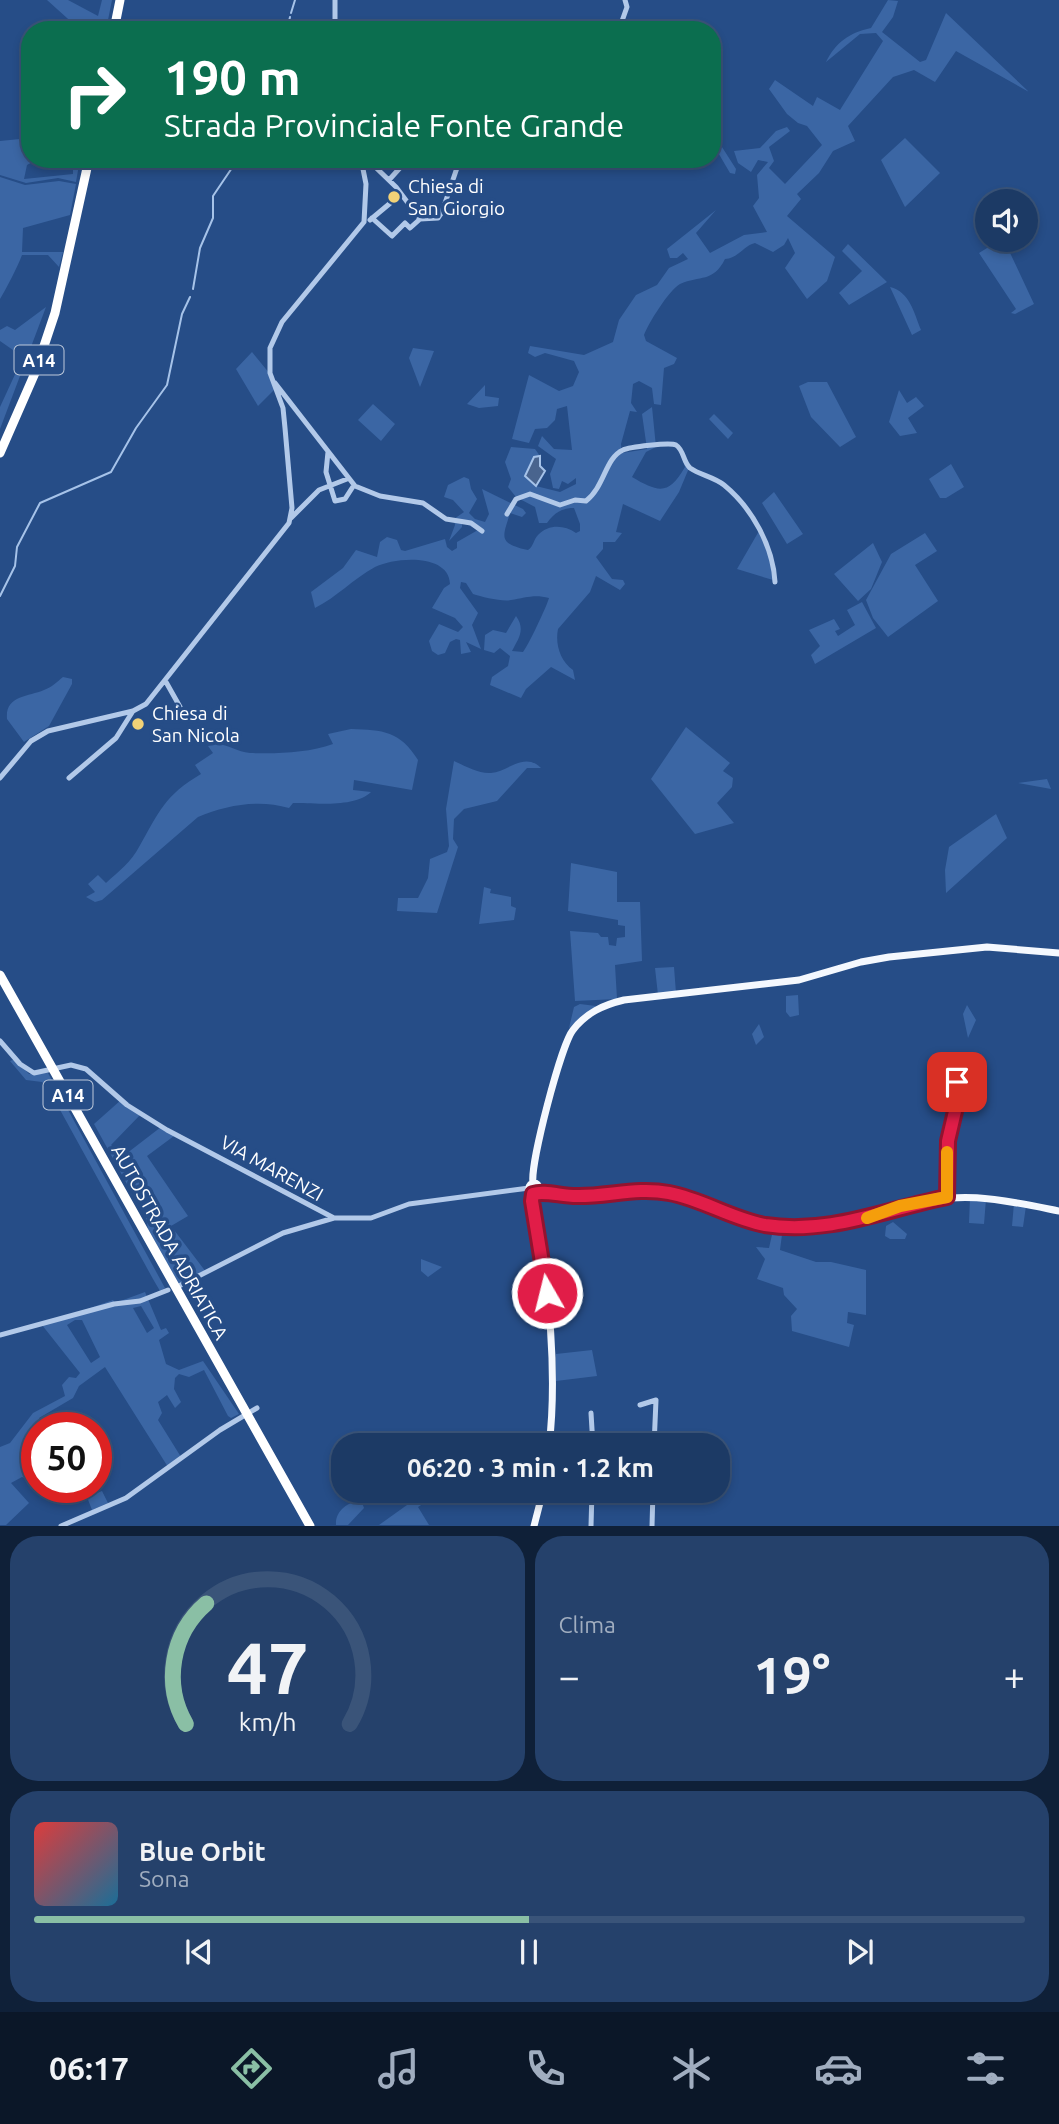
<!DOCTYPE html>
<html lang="it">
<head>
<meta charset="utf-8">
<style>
  :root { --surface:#1c3a65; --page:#25416b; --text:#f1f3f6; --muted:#a0adbf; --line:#3a5479; --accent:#8abfa5 }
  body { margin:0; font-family:Ubuntu,sans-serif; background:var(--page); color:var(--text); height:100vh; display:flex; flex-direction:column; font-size:26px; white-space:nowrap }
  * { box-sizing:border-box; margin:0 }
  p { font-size:23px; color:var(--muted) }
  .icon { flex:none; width:38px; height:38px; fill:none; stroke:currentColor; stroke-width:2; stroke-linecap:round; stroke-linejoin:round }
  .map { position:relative; height:1526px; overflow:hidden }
  .drawer { display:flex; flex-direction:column; gap:10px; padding:10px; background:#0f2038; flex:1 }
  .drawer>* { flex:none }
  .top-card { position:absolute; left:21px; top:21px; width:700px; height:147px; border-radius:28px; box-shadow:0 4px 10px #0003,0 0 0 2px var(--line); background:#0b6e4f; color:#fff; overflow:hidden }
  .fabs { position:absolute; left:975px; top:189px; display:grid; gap:14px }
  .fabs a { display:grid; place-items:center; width:63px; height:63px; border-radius:50%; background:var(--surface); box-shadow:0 4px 10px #0003,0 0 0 2px var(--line); font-size:35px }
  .speed { position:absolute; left:21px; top:1412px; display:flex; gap:14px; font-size:35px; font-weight:700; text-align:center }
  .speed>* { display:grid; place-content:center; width:91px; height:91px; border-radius:50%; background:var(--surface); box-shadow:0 4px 10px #0003,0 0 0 2px var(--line); line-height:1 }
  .speed .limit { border:10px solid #d22; background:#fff; color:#111 }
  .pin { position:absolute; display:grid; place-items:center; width:60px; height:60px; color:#fff; margin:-30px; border-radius:14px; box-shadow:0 4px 10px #0006 }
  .me { position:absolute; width:77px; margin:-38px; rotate:352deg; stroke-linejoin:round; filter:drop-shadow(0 0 5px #0008) }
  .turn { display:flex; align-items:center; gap:24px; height:147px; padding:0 28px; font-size:32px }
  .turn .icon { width:91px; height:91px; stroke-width:2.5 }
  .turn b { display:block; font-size:49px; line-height:60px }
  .big { font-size:52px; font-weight:700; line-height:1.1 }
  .drawer .widget { flex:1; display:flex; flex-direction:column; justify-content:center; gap:10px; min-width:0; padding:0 24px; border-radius:28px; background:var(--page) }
  .drawer .dial { align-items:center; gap:0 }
  .dial svg { height:182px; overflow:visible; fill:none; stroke:var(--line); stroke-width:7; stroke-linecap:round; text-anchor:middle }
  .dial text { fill:var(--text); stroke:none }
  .song { display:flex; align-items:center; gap:21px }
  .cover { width:84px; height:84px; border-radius:10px; background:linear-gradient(135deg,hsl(0 70% 55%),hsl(200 70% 35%)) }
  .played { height:7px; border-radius:4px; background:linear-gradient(90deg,var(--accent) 50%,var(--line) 50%) }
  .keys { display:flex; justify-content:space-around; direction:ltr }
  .heat { display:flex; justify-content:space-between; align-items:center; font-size:38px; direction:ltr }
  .drawer .tiles { flex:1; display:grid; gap:10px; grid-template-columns:1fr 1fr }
  .widget:last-child { grid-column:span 2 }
  .trip { position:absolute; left:331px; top:1433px; width:399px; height:70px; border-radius:28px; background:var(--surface); box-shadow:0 4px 10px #0003,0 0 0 2px var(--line); font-weight:700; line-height:70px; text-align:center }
  .menu { display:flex; height:112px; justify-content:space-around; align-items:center; background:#0b1728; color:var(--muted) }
  .menu .icon { width:49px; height:49px }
  .menu .current { color:var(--accent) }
  .menu b { font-size:32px; color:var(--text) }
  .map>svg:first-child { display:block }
  .green { fill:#3b66a4; fill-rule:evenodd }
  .water { fill:#49648e; stroke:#a6c3e9; stroke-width:2 }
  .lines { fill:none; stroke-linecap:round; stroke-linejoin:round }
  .stream { stroke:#a6c3e9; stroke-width:2 }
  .minor { stroke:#b2c9e9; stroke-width:5 }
  .major { stroke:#f4f8fe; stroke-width:7 }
  .highway { stroke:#fff; stroke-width:9 }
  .route-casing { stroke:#92132f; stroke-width:18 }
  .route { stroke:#e11d48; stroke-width:12 }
  .slow { stroke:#f59e0b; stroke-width:12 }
  .poi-dot { fill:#f2d277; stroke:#264d87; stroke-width:2.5 }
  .labels { text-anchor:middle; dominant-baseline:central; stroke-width:7; stroke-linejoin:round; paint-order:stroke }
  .shield { fill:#264d87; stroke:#becadb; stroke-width:2 }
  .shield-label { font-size:18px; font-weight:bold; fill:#fff }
  .poi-label { font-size:19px; fill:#fff; stroke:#264d87; text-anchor:start }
  .street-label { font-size:19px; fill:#fff; stroke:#264d87 }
</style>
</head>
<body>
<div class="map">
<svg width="1059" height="1526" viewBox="0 0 1059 1526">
  <rect width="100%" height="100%" fill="#264d87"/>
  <path class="green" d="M 47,0 L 68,0 L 98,16 L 102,0 L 112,0 L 106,30 L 77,27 Z
    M 888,0 L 898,1 L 893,17 L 882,32 L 920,62 L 926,60 L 946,13 L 1029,92 L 956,51 L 935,82 L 914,70 L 893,77 L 848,126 L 855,141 L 833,151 L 819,173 L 797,194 L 801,199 L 787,216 L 835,257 L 827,281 L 807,299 L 785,268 L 795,253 L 788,238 L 784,245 L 773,252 L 755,243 C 743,246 739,258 725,259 C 713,283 700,275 680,284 C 669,290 648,324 644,335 L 646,341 L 677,358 L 674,364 L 664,368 L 661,405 L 654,404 L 652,388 L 639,381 L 633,384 L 631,403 L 637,412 L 630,411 L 621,444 L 622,453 L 647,449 L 642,414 L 652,407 L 656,447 L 646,452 L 632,477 C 659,493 669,495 685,467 L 683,461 L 689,468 L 679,492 L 660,521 L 623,504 L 616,532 L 622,533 L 615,542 L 603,542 L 603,549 L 596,557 L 612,579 L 623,580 L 625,584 L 620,590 L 596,576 L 590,592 L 558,629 C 555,644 560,661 573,670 L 575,680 L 551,667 L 526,689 L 521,698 L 490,685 L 492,677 L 508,666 L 510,656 L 500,648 L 494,653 L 484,650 L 485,635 L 493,630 L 506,633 L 516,616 C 526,630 518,639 512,651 L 523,652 C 528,646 547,606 549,598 C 534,594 525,598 511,600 C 503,602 482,597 473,594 L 466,583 L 461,582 L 460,588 L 478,613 L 472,625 L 481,649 L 466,642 L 471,652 L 461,654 L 460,640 L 456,639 L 450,642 L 445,653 L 438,655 L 432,651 L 429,641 L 439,624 L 458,632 L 463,627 L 455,618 L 432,608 L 444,588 L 450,584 C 449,553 395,557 375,567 C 353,579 337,597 315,608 L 311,592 L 343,568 L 356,550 L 377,557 L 380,542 L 387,537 L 397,540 L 401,550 L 405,551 L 445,539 L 447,547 L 452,551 L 457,548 L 457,542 L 478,530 L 462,522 L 462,527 L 449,541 L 455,525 L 454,519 L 464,512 L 453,500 L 444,497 L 448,485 L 464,477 L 469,479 L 471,489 L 477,499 L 469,513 L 475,519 L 485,522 L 489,514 L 482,489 L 523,509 L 526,513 L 522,517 L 510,513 C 503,537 497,543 528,550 C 534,546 533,540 538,535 C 549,524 564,525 576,533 L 580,531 L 580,524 L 574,508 C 562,508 554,513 547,523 L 539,523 L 535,507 L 516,497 L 508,487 L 511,479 L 505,462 L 511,447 L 535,449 L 540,456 L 537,456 L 536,486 L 560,492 L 576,484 L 576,478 L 568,484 L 562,481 L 559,489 L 553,488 L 550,474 L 556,459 L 538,446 L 542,436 L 554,449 L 572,450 L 567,406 L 557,409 L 555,420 L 547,428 L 535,429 L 529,443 L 512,439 L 529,375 L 559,391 L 573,386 L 579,372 L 574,361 L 545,353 L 535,357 L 528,353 L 530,346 L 584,355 L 613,342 L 619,320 L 636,295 L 657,285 L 669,268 L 688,259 L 683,253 L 677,258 L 670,258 L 667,249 L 716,210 L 696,233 L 710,253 L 744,235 L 767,232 L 753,206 L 759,198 L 757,175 L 768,162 L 758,160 L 751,172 L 738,163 L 734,151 L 760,148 L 776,131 L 787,127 L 790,131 L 769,147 L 774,161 L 769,168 L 785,184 L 822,145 L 807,126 L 798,123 L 787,114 L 769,89 L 775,80 L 813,106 L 817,97 L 840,110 L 883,41 L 876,33 L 860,34 L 826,62 C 836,42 849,33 871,28 Z
    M 715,136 L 736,169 L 735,174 L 730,173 L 713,144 Z
    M 30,138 L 30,159 L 38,159 L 27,165 L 24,179 L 73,174 L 73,162 L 69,159 L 80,159 L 76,182 L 58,178 L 26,183 L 0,175 L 0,141 Z
    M 905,138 L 940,173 L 905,207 L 881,160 Z
    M 0,177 L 25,185 L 59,181 L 76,184 L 70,215 L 23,228 L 22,252 L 63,252 L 59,267 L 48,255 L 22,255 C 17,268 7,287 0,299 Z
    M 1000,240 L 1004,240 L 1034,304 L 1015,314 L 1011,313 L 1016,309 L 979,253 Z
    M 848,244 L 887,282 L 849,305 L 839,293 L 862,271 L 842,251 Z
    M 890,287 C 910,292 914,313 921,330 L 912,335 Z
    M 46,307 L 0,429 L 0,407 L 23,357 L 0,341 L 0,330 L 7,326 L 15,330 Z
    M 413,348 L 434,351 L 420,387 L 409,358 Z
    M 252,352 L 270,374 L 275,389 L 258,406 L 236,369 Z
    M 808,382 L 827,382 L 856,437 L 840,447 L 811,417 L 799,386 Z
    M 485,385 L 485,396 L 499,398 L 498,406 L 479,408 L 467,404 Z
    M 899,390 L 907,403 L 916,397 L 924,406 L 908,418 L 917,433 L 900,436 L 889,422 Z
    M 373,404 L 395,424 L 381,441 L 358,420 Z
    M 714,414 L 733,433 L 728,439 L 709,419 Z
    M 951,464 L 964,487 L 946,498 L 940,498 L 929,479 Z
    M 774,492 L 803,534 L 787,544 L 762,503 Z
    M 759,531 L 770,551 L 773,580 L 737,569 Z
    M 925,533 L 937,551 L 915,565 L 938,601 L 888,637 L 873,618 L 866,600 L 891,554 Z
    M 873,543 L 882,562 L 871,589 L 858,601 L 834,574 Z
    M 862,602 L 876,628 L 815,664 L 811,655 L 820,646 L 809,630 L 834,619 L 840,629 L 835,631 L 838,636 L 855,625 L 847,610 Z
    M 63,677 L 72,679 L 72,684 L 49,726 L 24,742 L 7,719 C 5,695 28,697 44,690 C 52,687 57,682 63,677 Z
    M 686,727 L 730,763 L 723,771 L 733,778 L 732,787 L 717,803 L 734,823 L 695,834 L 651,779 Z
    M 351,729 C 383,730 400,731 418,760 L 412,790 L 354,780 L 353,790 L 371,792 C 355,808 314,803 293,803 L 289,808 C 259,799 226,805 198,817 L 102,900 L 95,902 L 86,897 L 95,892 L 88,884 L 98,875 L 106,883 C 118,872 132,861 139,847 C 159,812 165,795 201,774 L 195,765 L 213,753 L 208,746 C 224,740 234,752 250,753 C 276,754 308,753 333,744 L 328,734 Z
    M 454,761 C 465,766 479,774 491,773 C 508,772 524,751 541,768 L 527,768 L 497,801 L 464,809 L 454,819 L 453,839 L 458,847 L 437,913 L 397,911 L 398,898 L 418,898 L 428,878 L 430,859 L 447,852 L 449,846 L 446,809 Z
    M 1047,779 L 1051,789 L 1018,783 Z
    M 996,814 L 1007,838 L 946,893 L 945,870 L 949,847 Z
    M 571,863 L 617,872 L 617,902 L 640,902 L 642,961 L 615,965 L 617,999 L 575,1001 L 570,931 L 598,933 L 601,937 L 608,937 L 609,945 L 616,946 L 617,938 L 625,937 L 625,926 L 618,925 L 618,920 L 568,911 Z
    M 484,887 L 491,889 L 490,893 L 511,897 L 511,906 L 516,908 L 514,920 L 479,924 Z
    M 674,967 L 676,993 L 658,995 L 655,968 Z
    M 798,995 L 799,1015 L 790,1017 L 786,1012 L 786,996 Z
    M 580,1004 L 596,1006 L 569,1028 L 574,1007 Z
    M 967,1005 L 976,1020 L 968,1038 L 963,1014 Z
    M 759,1024 L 764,1037 L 756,1045 L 752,1034 Z
    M 15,1059 L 29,1074 L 48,1073 L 165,1288 L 160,1291 L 153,1279 L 48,1088 L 42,1082 L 26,1080 L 10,1061 Z
    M 121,1100 L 141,1114 L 111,1145 L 122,1157 L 161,1127 L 174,1136 L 147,1156 L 188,1216 L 171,1226 L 206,1272 L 179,1285 L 148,1229 L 144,1206 L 131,1184 L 127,1184 L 94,1124 Z
    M 970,1198 L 986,1199 L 984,1224 L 969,1223 Z
    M 1014,1203 L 1026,1206 L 1023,1227 L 1012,1226 Z
    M 893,1222 L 907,1234 L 905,1239 L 890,1239 L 885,1236 L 886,1226 Z
    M 774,1226 L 783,1227 L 780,1250 L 816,1262 L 831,1262 L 866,1270 L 866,1315 L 848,1312 L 847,1323 L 854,1325 L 849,1347 L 792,1331 L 791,1316 L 797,1309 L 784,1295 L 783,1288 L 757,1279 L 765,1259 L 756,1247 L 769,1248 Z
    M 421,1259 L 442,1267 L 428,1277 L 421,1271 Z
    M 145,1292 L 161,1330 L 166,1328 L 169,1333 L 159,1340 L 166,1364 L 179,1370 L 203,1361 L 239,1414 L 231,1418 L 228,1416 L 204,1370 L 189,1377 L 179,1374 L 175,1378 L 174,1389 L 181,1402 L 175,1408 L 167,1395 L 158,1402 L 162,1413 L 158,1420 L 181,1457 L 168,1467 L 105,1367 L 79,1386 L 73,1398 L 39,1418 L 45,1428 L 37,1426 L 23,1439 L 37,1452 L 37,1483 L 22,1477 L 11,1483 L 29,1503 L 6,1525 L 0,1525 L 0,1447 L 10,1443 L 33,1413 L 65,1396 L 62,1385 L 69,1377 L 76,1378 L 80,1373 L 42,1325 L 113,1300 L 115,1303 ZM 141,1306 L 154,1328 L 147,1333 L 133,1308 ZM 75,1320 L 82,1320 L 100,1357 L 91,1363 L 67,1325 Z
    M 592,1350 L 597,1376 L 556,1381 L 556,1354 Z
    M 102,1491 L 108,1503 L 92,1510 L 87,1497 Z
    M 418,1491 L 443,1491 L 418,1507 L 429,1525 L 379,1525 L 421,1495 Z
    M 361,1500 L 364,1508 L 348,1525 L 336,1525 C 335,1511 348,1502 361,1500 Z"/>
  <path class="water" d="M 540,456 L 540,466 L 545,471 L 536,486 L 525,476 L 534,457 Z"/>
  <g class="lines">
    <path class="stream" d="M 291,13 L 295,0
      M 287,30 L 290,17
      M 193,289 L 200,248 L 213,218 L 213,196 L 238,159
      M 0,596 L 15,566 L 17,547 L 40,503 L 111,472 L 136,428 L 167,385 L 182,314 L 190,297"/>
    <path class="minor" d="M 625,0 L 627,7 L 622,21 L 629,30
      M 335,30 L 335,0
      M 367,159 L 396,187 L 420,219 L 438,218 L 442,212 L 460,159
      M 389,180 L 408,159
      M 372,218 L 392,236 L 405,223 L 410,228 L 419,220
      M 370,220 L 400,195
      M 275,383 L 355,486 L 380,496 L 423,503 L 446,519 L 471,523 L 482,531
      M 328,452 L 326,472 L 335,501 L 345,499 L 354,485
      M 507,514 L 516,499 L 530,494 L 560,505 L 575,500 L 586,501 C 605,486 605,458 623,450 C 629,447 670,442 676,445 C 684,450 683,462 690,468 C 700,475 714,477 724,485 C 752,508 773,546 775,582
      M 291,518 L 319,490 L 347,479
      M 166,682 L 184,714
      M 0,778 L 31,741 L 48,731 L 133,711 L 146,704 L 289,523 L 292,508 L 285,428 L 283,408 L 270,373 L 270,348 L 282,322 L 364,222 L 366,184 L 361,159
      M 69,778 L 116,738 L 133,711
      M 0,1041 L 20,1064 L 34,1073 L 71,1065 L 86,1069 L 127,1105 L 167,1130 L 334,1218 L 371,1218 L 409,1204 L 529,1188
      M 947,1197 L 948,1141 L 956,1107 L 957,1080
      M 179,1286 L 283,1233 L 334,1218
      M 0,1335 L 114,1304 L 140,1301 L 168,1290
      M 640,1405 L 656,1400 L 654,1446
      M 591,1413 L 593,1446
      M 638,1446 L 655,1444
      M 61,1526 L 126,1498 L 220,1430 L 257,1408
      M 591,1526 L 592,1491
      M 652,1526 L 653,1491"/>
    <path class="major" d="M529 1188a5 5 0 1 1 10 0a5 5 0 1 1-10 0Z
      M 533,1183 C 530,1164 561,1045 573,1030 C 586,1013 603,1005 624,1000 L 799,980 L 861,962 L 889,957 L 987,947 L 1059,953
      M 539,1191 C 576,1203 611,1188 649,1191 C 709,1195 750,1229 814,1228 C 846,1227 872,1213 902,1206 C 963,1190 999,1199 1059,1211
      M 533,1193 C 530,1219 541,1248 545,1273 C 552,1330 556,1388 549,1446
      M 534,1526 L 543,1491"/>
    <path class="highway" d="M 114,30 L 120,0
      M 0,453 L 35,373 L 55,313 L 89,159
      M 0,975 L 310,1526"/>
  </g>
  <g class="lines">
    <g class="route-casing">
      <path id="route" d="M 547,1293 L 532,1201 L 533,1194 C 545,1190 564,1197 579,1196 C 610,1196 638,1187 669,1193 C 702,1199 732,1219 765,1225 C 829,1235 886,1209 947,1197 L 948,1141 L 956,1107 L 957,1082"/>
    </g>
    <use href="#route" class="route"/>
    <path class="slow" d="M 867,1218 L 900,1206 L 947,1197 L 947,1152"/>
  </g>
  <g class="poi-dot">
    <circle cx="394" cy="197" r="7"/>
    <circle cx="138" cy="724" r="7"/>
  </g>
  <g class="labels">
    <g class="shield">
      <rect x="14.5" y="345.5" width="49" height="29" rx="5"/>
      <rect x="43.5" y="1080.5" width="49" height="29" rx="5"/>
    </g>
    <g class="shield-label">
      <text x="39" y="360">A14</text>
      <text x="68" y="1095">A14</text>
    </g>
    <g class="poi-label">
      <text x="408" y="186">Chiesa di<tspan x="408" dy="22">San Giorgio</tspan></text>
      <text x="152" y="713">Chiesa di<tspan x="152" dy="22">San Nicola</tspan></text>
    </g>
    <g class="street-label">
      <text transform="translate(272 1168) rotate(29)">VIA MARENZI</text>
      <text transform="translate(170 1242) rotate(61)">AUTOSTRADA ADRIATICA</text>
    </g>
  </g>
</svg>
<div class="fabs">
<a><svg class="icon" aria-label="sound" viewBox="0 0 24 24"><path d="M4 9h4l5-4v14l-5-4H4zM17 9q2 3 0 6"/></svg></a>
</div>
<div class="speed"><div class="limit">50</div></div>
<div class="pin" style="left:957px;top:1082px;background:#d93025"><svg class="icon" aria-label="arrive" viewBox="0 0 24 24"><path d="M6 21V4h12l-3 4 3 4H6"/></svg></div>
<svg class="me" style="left:547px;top:1293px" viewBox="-20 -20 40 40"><circle r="17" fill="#e11d48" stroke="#fff" stroke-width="3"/><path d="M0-11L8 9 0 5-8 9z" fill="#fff"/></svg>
<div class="trip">06:20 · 3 min · 1.2 km</div>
<div class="top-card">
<div class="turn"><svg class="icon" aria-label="right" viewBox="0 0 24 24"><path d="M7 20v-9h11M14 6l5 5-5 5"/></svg><div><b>190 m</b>Strada Provinciale Fonte Grande</div></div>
</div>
</div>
<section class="drawer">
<div class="tiles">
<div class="widget dial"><svg viewBox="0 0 100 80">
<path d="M14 69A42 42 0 1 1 86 69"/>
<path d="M14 69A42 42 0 0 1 23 16" stroke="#8abfa5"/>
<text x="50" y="56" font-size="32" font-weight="700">47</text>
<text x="50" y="72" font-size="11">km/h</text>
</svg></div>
<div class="widget"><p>Clima</p>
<div class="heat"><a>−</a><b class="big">19°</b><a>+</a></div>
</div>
<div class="widget">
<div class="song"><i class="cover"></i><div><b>Blue Orbit</b><p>Sona</p></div></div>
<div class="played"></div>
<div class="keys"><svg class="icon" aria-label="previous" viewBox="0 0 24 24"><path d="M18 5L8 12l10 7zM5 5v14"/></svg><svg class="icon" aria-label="pause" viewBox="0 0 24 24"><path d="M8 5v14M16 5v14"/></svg><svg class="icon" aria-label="next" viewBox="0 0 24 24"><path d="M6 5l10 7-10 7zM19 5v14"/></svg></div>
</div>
</div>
</section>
<nav class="menu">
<b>06:17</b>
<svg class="icon current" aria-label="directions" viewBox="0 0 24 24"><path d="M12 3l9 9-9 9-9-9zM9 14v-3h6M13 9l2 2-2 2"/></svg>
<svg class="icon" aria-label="music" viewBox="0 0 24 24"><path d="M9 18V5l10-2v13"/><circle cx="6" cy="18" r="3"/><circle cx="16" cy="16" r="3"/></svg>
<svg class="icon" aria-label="phone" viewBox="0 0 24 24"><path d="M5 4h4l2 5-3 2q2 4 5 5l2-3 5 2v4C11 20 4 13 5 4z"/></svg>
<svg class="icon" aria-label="climate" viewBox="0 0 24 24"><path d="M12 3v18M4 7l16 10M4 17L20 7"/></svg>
<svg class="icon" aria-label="car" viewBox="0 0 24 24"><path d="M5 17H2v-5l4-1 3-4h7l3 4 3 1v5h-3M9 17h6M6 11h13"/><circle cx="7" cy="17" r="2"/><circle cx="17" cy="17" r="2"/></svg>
<svg class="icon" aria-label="filters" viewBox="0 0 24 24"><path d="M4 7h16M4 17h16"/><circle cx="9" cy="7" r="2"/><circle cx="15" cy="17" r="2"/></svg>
</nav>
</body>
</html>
